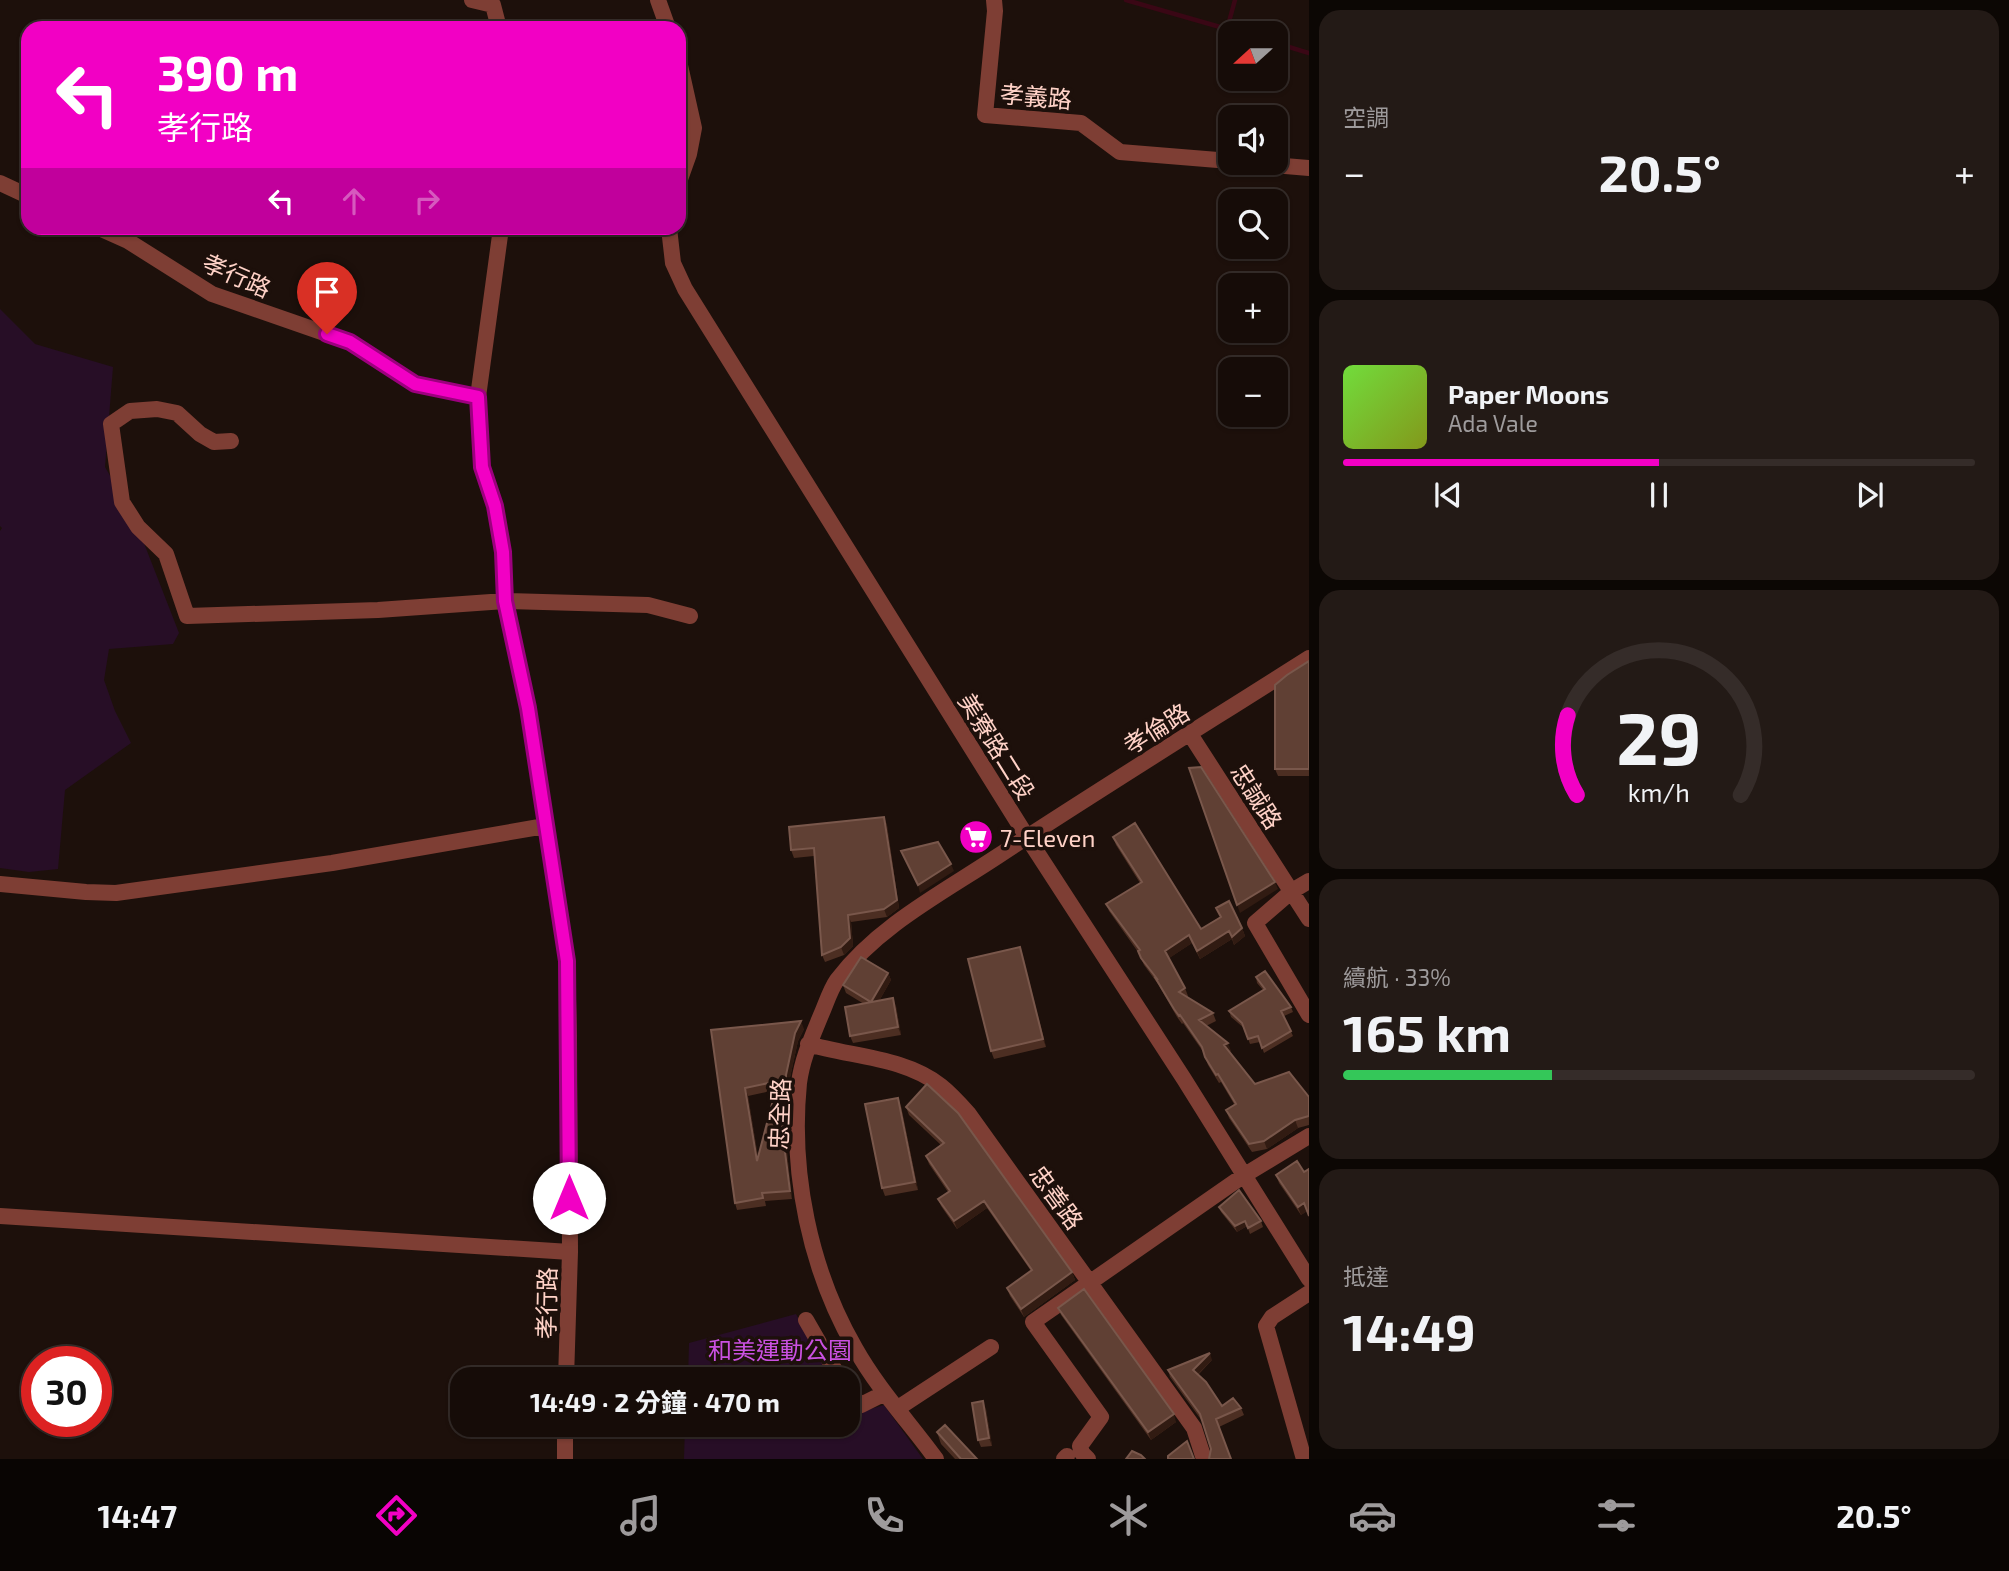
<!DOCTYPE html>
<html lang="zh-TW">
<head>
<meta charset="utf-8">
<style>
  :root { --surface:#160c08; --page:#231a16; --text:#f1f3f6; --muted:#9e9b9c; --line:#352c29; --accent:#f200c4 }
  body { margin:0; font-family:"Exo 2","Noto Sans TC",sans-serif; background:var(--page); color:var(--text); height:100vh; display:flex; flex-direction:column; font-size:26px; white-space:nowrap }
  * { box-sizing:border-box; margin:0 }
  p { font-size:23px; color:var(--muted) }
  .icon { flex:none; width:38px; height:38px; fill:none; stroke:currentColor; stroke-width:2; stroke-linecap:round; stroke-linejoin:round }
  .map { position:relative; flex:1; overflow:hidden }
  .side { display:flex; flex-direction:column; gap:10px; padding:10px; background:#0c0704; width:700px }
  .side>* { flex:none }
  .hud { position:absolute; left:21px; top:21px; width:665px; height:214px; border-radius:21px; box-shadow:0 2px 5px #0004,0 0 0 2px var(--line); background:#f200c4; color:#fff; overflow:hidden }
  .needle { width:46px; rotate:249deg }
  .fabs { position:absolute; left:1218px; top:21px; display:grid; gap:14px }
  .fabs a { display:grid; place-items:center; width:70px; height:70px; border-radius:14px; background:var(--surface); box-shadow:0 2px 5px #0004,0 0 0 2px var(--line); font-size:35px }
  .speed { position:absolute; left:21px; top:1346px; display:flex; gap:14px; font-size:35px; font-weight:700; text-align:center }
  .speed>* { display:grid; place-content:center; width:91px; height:91px; border-radius:50%; background:var(--surface); box-shadow:0 2px 5px #0004,0 0 0 2px var(--line); line-height:1 }
  .speed .limit { border:10px solid #d22; background:#fff; color:#111 }
  .pin { position:absolute; display:grid; place-items:center; width:60px; height:60px; color:#fff; margin:-72px -30px; border-radius:50% 50% 50% 0; rotate:-45deg; box-shadow:0 0 7px #0007 }
  .pin .icon { rotate:45deg }
  .me { position:absolute; width:77px; margin:-38px; rotate:0deg; stroke-linejoin:round; filter:drop-shadow(0 0 5px #0008) }
  .turn { display:flex; align-items:center; gap:24px; height:147px; padding:0 21px; font-size:32px }
  .turn .icon { width:91px; height:91px; stroke-width:2.5 }
  .turn b { display:block; font-size:49px; line-height:60px }
  .lanes { display:flex; align-items:center; height:66px; padding:0 21px; background:#0003; justify-content:center; gap:35px; direction:ltr }
  .lanes .off { opacity:.35 }
  .big { font-size:52px; font-weight:700; line-height:1.1 }
  .side .tile { flex:1; display:flex; flex-direction:column; justify-content:center; gap:10px; min-width:0; padding:0 24px; border-radius:21px; background:var(--page) }
  .side .dial { align-items:center; gap:0 }
  .dial svg { height:182px; overflow:visible; fill:none; stroke:var(--line); stroke-width:7; stroke-linecap:round; text-anchor:middle }
  .dial text { fill:var(--text); stroke:none }
  .song { display:flex; align-items:center; gap:21px }
  .cover { width:84px; height:84px; border-radius:10px; background:linear-gradient(135deg,hsl(100 70% 55%),hsl(70 70% 35%)) }
  .played { height:7px; border-radius:4px; background:linear-gradient(90deg,var(--accent) 50%,var(--line) 50%) }
  .keys { display:flex; justify-content:space-around; direction:ltr }
  .heat { display:flex; justify-content:space-between; align-items:center; font-size:38px; direction:ltr }
  .charge { height:10px; border-radius:5px; background:linear-gradient(90deg,#34c759 33%,var(--line) 0) }
  .trip { position:absolute; left:450px; top:1367px; width:410px; height:70px; border-radius:21px; background:var(--surface); box-shadow:0 2px 5px #0004,0 0 0 2px var(--line); font-weight:700; line-height:70px; text-align:center }
  .tabs { display:flex; height:112px; justify-content:space-around; align-items:center; background:#090503; color:var(--muted) }
  .tabs .icon { width:49px; height:49px }
  .tabs .on { color:var(--accent) }
  .tabs b { font-size:32px; color:var(--text) }
  main { display:flex; flex:1; min-height:0 }
  .map>svg:first-child { display:block }
  .green { fill:#270e26 }
  .lines { fill:none; stroke-linecap:round; stroke-linejoin:round }
  .stream { stroke:#3a0715; stroke-width:4.5 }
  .minor { stroke:#7e3e34; stroke-width:16 }
  .wall { fill:#4c2e22; fill-rule:evenodd }
  .shaded-wall { fill:#311b12 }
  .building { fill:#604034; stroke:#79574b; stroke-width:2; fill-rule:evenodd }
  .route-casing { stroke:#9d007f; stroke-width:18 }
  .route { stroke:#f200c4; stroke-width:12 }
  .labels { text-anchor:middle; dominant-baseline:central; stroke-width:7; stroke-linejoin:round; paint-order:stroke }
  .street-label { font-size:24px; fill:#ffd2c7; stroke:#1d100b }
  .poi-label { font-size:24px; fill:#ffd2c7; stroke:#1d100b; text-anchor:start }
  .park-label { font-size:24px; fill:#ca51e1; stroke:#1d100b }
</style>
</head>
<body>
<main>
<div class="map">
<svg width="1309" height="1459" viewBox="0 0 1309 1459">
  <rect width="100%" height="100%" fill="#1d100b"/>
  <path class="green" d="M 0,309 L 35,344 L 113,367 L 105,467 L 133,515 L 179,633 L 173,644 L 109,649 L 104,680 L 115,711 L 131,743 L 65,790 L 58,869 L 29,872 L 0,868 L 0,531 L 2,528 L 0,526 Z
    M 796,1314 L 832,1379 L 688,1379 L 689,1343 Z
    M 847,1404 L 857,1413 L 884,1405 L 923,1459 L 684,1459 L 685,1425 L 847,1424 Z"/>
  <g class="lines">
    <path class="stream" d="M 1126,0 L 1241,33
      M 1227,29 L 1235,0
      M 1276,43 L 1309,53"/>
    <path class="minor" d="M 472,0 L 493,5 L 499,28
      M 658,0 L 668,28
      M 994,0 L 995,11 L 985,115 L 1081,123 L 1120,152 L 1230,161
      M 679,61 L 694,128 L 689,154 L 679,182
      M 1250,163 L 1309,168
      M 0,183 L 28,196
      M 99,228 L 128,241 L 212,294 L 350,342 L 415,384 L 478,397
      M 501,228 L 478,397 L 482,467 L 495,506 L 503,552 L 505,601 L 528,708 L 567,961 L 569,1036 L 570,1252 L 566,1379
      M 669,228 L 673,263 L 685,289 L 1027,837 L 1184,1079 L 1309,1279
      M 231,441 L 214,442 L 200,434 L 177,413 L 157,409 L 130,411 L 111,424 L 122,502 L 138,527 L 166,554 L 187,616 L 378,610 L 505,601 L 648,605 L 690,616
      M 1190,734 L 1309,919
      M 1309,881 L 1292,891 L 1255,923 L 1309,1015
      M 0,884 L 86,892 L 116,893 L 332,863 L 545,826
      M 808,1044 C 852,1057 904,1057 941,1086 C 951,1094 960,1104 968,1113 L 1194,1428 L 1204,1459
      M 0,1216 L 570,1252
      M 806,1320 L 840,1379
      M 847,1391 L 861,1405 L 883,1394
      M 898,1408 L 991,1347
      M 565,1459 L 565,1424
      M 936,1459 C 909,1422 878,1389 855,1348 C 810,1270 790,1173 799,1083 C 802,1059 812,1037 821,1015 C 826,1004 830,990 837,980 C 878,926 942,893 998,856 C 1100,789 1205,724 1309,658
      M 1064,1459 L 1067,1456
      M 1088,1459 L 1082,1453 L 1080,1446 L 1101,1417 L 1033,1322 L 1243,1176 L 1309,1136
      M 1304,1459 L 1266,1326 L 1272,1317 L 1309,1293"/>
  </g>
  <path class="wall" d="M 1309,661 L 1309,776 L 1278,776 L 1275,769 Z
    M 884,817 L 887,825 L 899,908 L 887,917 L 851,922 L 853,946 L 844,955 L 825,962 L 822,955 L 814,856 L 794,858 L 791,850 Z
    M 1113,837 L 1201,929 L 1220,917 L 1216,908 L 1242,928 L 1245,936 L 1234,945 L 1232,939 L 1200,959 L 1192,943 L 1169,958 L 1185,988 L 1188,996 L 1187,997 L 1213,1013 L 1216,1021 L 1206,1026 L 1231,1051 L 1229,1052 L 1255,1084 L 1309,1097 L 1309,1125 L 1298,1128 L 1267,1149 L 1252,1152 L 1229,1118 L 1226,1110 L 1234,1104 L 1221,1082 L 1219,1083 L 1208,1065 L 1204,1053 L 1183,1023 L 1182,1024 L 1177,1017 L 1158,984 L 1144,965 L 1138,952 L 1109,911 L 1106,904 L 1140,883 L 1116,845 Z
    M 1020,947 L 1046,1047 L 994,1059 L 991,1051 Z
    M 888,973 L 891,980 L 879,1001 L 896,1006 L 901,1035 L 853,1043 L 850,1036 L 864,1004 L 846,993 L 843,985 Z
    M 1256,977 L 1291,1007 L 1293,1012 L 1284,1016 L 1293,1036 L 1264,1053 L 1260,1042 L 1250,1044 L 1244,1028 L 1231,1017 L 1229,1011 L 1263,990 L 1257,983 Z
    M 804,1029 L 798,1041 L 789,1082 L 787,1152 L 792,1199 L 765,1201 L 766,1206 L 737,1210 L 735,1203 L 711,1030 ZM 775,1090 L 758,1157 L 748,1096 Z
    M 927,1084 L 1072,1272 L 1075,1280 L 1024,1317 L 1010,1296 L 1007,1288 L 1031,1271 L 987,1208 L 957,1229 L 941,1206 L 938,1199 L 948,1192 L 929,1164 L 926,1156 L 941,1145 L 909,1115 L 906,1107 Z
    M 901,1106 L 918,1190 L 885,1196 L 882,1188 Z
    M 1276,1175 L 1307,1211 L 1301,1215 L 1279,1183 Z
    M 1219,1207 L 1261,1221 L 1263,1227 L 1250,1234 L 1247,1226 L 1237,1232 L 1221,1212 Z
    M 1058,1308 L 1176,1422 L 1151,1440 L 1061,1315 Z
    M 1212,1360 L 1198,1375 L 1222,1406 L 1241,1408 L 1244,1415 L 1219,1427 L 1211,1449 L 1202,1421 L 1170,1377 L 1168,1370 Z
    M 986,1409 L 992,1446 L 981,1447 L 978,1440 Z
    M 937,1432 L 977,1459 L 955,1459 L 941,1444 Z"/>
  <path class="shaded-wall" d="M 884,817 L 887,825 L 899,908 L 887,917 L 884,909 Z
    M 951,864 L 954,871 L 920,893 L 918,885 Z
    M 1275,882 L 1278,889 L 1240,913 L 1237,905 Z
    M 848,915 L 851,922 L 853,946 L 844,955 L 841,947 Z
    M 1242,928 L 1245,936 L 1234,945 L 1232,937 Z
    M 1229,931 L 1232,939 L 1200,959 L 1197,951 Z
    M 1189,935 L 1192,943 L 1168,959 L 1165,951 Z
    M 1020,947 L 1023,955 L 1046,1047 L 1043,1039 Z
    M 888,973 L 891,980 L 874,1010 L 871,1002 Z
    M 893,998 L 896,1006 L 901,1035 L 898,1027 Z
    M 801,1021 L 804,1029 L 798,1041 L 789,1082 L 787,1152 L 792,1199 L 790,1191 L 784,1144 L 786,1075 L 795,1033 Z
    M 1228,1043 L 1231,1051 L 1227,1053 L 1224,1045 Z
    M 745,1088 L 748,1096 L 760,1169 L 757,1161 Z
    M 898,1098 L 901,1106 L 918,1190 L 915,1182 Z
    M 1295,1120 L 1298,1128 L 1267,1149 L 1264,1141 Z
    M 984,1201 L 987,1208 L 957,1229 L 954,1221 Z
    M 1304,1203 L 1307,1211 L 1301,1215 L 1298,1207 Z
    M 1245,1221 L 1247,1226 L 1237,1232 L 1235,1226 Z
    M 1072,1272 L 1075,1280 L 1024,1317 L 1021,1309 Z
    M 1210,1353 L 1212,1360 L 1195,1377 L 1193,1370 Z
    M 983,1401 L 986,1409 L 992,1446 L 989,1438 Z
    M 1174,1414 L 1176,1422 L 1151,1440 L 1148,1432 Z"/>
  <path class="building" d="M 1309,661 L 1309,769 L 1275,769 L 1275,685 L 1287,675 Z
    M 1201,767 L 1275,882 L 1237,905 L 1189,768 Z
    M 884,817 L 897,900 L 884,909 L 848,915 L 850,938 L 841,947 L 822,955 L 814,848 L 791,850 L 789,827 Z
    M 1135,823 L 1201,929 L 1221,917 L 1216,908 L 1229,901 L 1242,928 L 1232,937 L 1229,931 L 1197,951 L 1189,935 L 1165,951 L 1185,988 L 1179,992 L 1213,1013 L 1199,1020 L 1228,1043 L 1224,1045 L 1255,1084 L 1289,1072 L 1309,1097 L 1309,1116 L 1295,1120 L 1264,1141 L 1249,1144 L 1226,1110 L 1236,1104 L 1218,1074 L 1216,1075 L 1205,1057 L 1202,1047 L 1180,1015 L 1179,1016 L 1174,1009 L 1156,979 L 1158,980 L 1141,958 L 1138,951 L 1140,950 L 1106,904 L 1142,882 L 1113,837 Z
    M 938,842 L 951,864 L 918,885 L 901,851 Z
    M 1020,947 L 1043,1039 L 991,1051 L 968,959 Z
    M 861,957 L 888,973 L 871,1002 L 843,985 Z
    M 1265,971 L 1291,1007 L 1281,1011 L 1291,1031 L 1262,1048 L 1258,1036 L 1248,1039 L 1242,1023 L 1229,1011 L 1265,989 L 1256,977 Z
    M 893,998 L 898,1027 L 850,1036 L 845,1007 Z
    M 801,1021 L 795,1033 L 786,1075 L 784,1144 L 790,1191 L 762,1193 L 763,1198 L 735,1203 L 711,1030 ZM 778,1081 L 757,1161 L 745,1088 Z
    M 927,1084 L 958,1113 L 1072,1272 L 1021,1309 L 1007,1288 L 1032,1270 L 984,1201 L 954,1221 L 938,1199 L 950,1191 L 926,1156 L 944,1143 L 906,1107 Z
    M 898,1098 L 915,1182 L 882,1188 L 865,1104 Z
    M 1297,1161 L 1304,1172 L 1309,1169 L 1309,1216 L 1304,1203 L 1298,1207 L 1276,1175 Z
    M 1239,1190 L 1261,1221 L 1248,1228 L 1245,1221 L 1235,1226 L 1219,1207 Z
    M 1084,1289 L 1174,1414 L 1148,1432 L 1058,1308 Z
    M 1210,1353 L 1193,1370 L 1206,1382 L 1222,1406 L 1233,1398 L 1241,1408 L 1216,1419 L 1231,1459 L 1209,1459 L 1211,1449 L 1200,1414 L 1168,1370 Z
    M 983,1401 L 989,1438 L 978,1440 L 972,1403 Z
    M 945,1425 L 977,1459 L 961,1459 L 937,1432 Z
    M 1187,1441 L 1194,1459 L 1168,1459 L 1168,1456 Z
    M 1132,1451 L 1141,1455 L 1145,1459 L 1126,1459 Z"/>
  <g class="lines">
    <g class="route-casing">
      <path id="route" d="M 327,334 L 350,342 L 415,384 L 478,397 L 482,467 L 495,506 L 503,552 L 505,601 L 528,708 L 567,961 L 569,1198"/>
    </g>
    <use href="#route" class="route"/>
  </g>
  <defs>
    <g id="supermarket-disc" transform="scale(1.75)"><circle r="9.5" fill="#f200c4" stroke="#1d100b"/><path d="M-6-5.5h2.5l.6 2H6L4.5 2H-2.5L-4.4-4H-6ZM-1.5 3.2a1.3 1.3 0 1 0 .1 0ZM3 3.2a1.3 1.3 0 1 0 .1 0Z" fill="#fff"/></g>
  </defs>
  <g fill-rule="evenodd">
    <use href="#supermarket-disc" x="976" y="837"/>
  </g>
  <g class="labels">
    <g class="street-label">
      <text transform="translate(1036 96) rotate(5)">孝義路</text>
      <text transform="translate(237 275) rotate(24)">孝行路</text>
      <text transform="translate(1156 728) rotate(-32)">孝倫路</text>
      <text transform="translate(997 746) rotate(58)">美寮路二段</text>
      <text transform="translate(1257 796) rotate(57)">忠誠路</text>
      <text transform="translate(779 1114) rotate(-88)">忠全路</text>
      <text transform="translate(1057 1197) rotate(54)">忠善路</text>
      <text transform="translate(546 1303) rotate(-89)">孝行路</text>
    </g>
    <g class="poi-label">
      <text x="1000" y="837">7-Eleven</text>
    </g>
    <g class="park-label">
      <text x="780" y="1349">和美運動公園</text>
    </g>
  </g>
</svg>
<div class="fabs">
<a><svg class="needle" viewBox="-14 -14 28 28"><path d="M0-13l5 13h-10z" fill="#e53935"/><path d="M0 13l5-13h-10z" fill="#9e9b9c"/></svg></a>
<a><svg class="icon" aria-label="sound" viewBox="0 0 24 24"><path d="M4 9h4l5-4v14l-5-4H4zM17 9q2 3 0 6"/></svg></a>
<a><svg class="icon" aria-label="search" viewBox="0 0 24 24"><circle cx="10" cy="10" r="6"/><path d="M15 15l6 6"/></svg></a>
<a>+</a>
<a>−</a>
</div>
<div class="speed"><div class="limit">30</div></div>
<div class="pin" style="left:327px;top:334px;background:#d93025"><svg class="icon" aria-label="arrive" viewBox="0 0 24 24"><path d="M6 21V4h12l-3 4 3 4H6"/></svg></div>
<svg class="me" style="left:569px;top:1198px" viewBox="-20 -20 40 40"><circle r="19" fill="#fff"/><path d="M0-13L10 11 0 6-10 11z" fill="#f200c4"/></svg>
<div class="trip">14:49 · 2 分鐘 · 470 m</div>
<div class="hud">
<div class="turn"><svg class="icon" aria-label="left" viewBox="0 0 24 24"><path d="M17 20v-9H6M10 6l-5 5 5 5"/></svg><div><b>390 m</b>孝行路</div></div>
<div class="lanes"><svg class="icon" aria-label="left" viewBox="0 0 24 24"><path d="M17 20v-9H6M10 6l-5 5 5 5"/></svg><svg class="icon off" aria-label="ahead" viewBox="0 0 24 24"><path d="M12 20V5M6 11l6-6 6 6"/></svg><svg class="icon off" aria-label="right" viewBox="0 0 24 24"><path d="M7 20v-9h11M14 6l5 5-5 5"/></svg></div>
</div>
</div>
<section class="side">
<div class="tile"><p>空調</p>
<div class="heat"><a>−</a><b class="big">20.5°</b><a>+</a></div>
</div>
<div class="tile">
<div class="song"><i class="cover"></i><div><b>Paper Moons</b><p>Ada Vale</p></div></div>
<div class="played"></div>
<div class="keys"><svg class="icon" aria-label="previous" viewBox="0 0 24 24"><path d="M18 5L8 12l10 7zM5 5v14"/></svg><svg class="icon" aria-label="pause" viewBox="0 0 24 24"><path d="M8 5v14M16 5v14"/></svg><svg class="icon" aria-label="next" viewBox="0 0 24 24"><path d="M6 5l10 7-10 7zM19 5v14"/></svg></div>
</div>
<div class="tile dial"><svg viewBox="0 0 100 80">
<path d="M14 69A42 42 0 1 1 86 69"/>
<path d="M14 69A42 42 0 0 1 10 34" stroke="#f200c4"/>
<text x="50" y="56" font-size="32" font-weight="700">29</text>
<text x="50" y="72" font-size="11">km/h</text>
</svg></div>
<div class="tile"><p>續航 · 33%</p><b class="big">165 km</b><div class="charge"></div></div>
<div class="tile"><p>抵達</p><b class="big">14:49</b></div>
</section>
</main>
<nav class="tabs">
<b>14:47</b>
<svg class="icon on" aria-label="directions" viewBox="0 0 24 24"><path d="M12 3l9 9-9 9-9-9zM9 14v-3h6M13 9l2 2-2 2"/></svg>
<svg class="icon" aria-label="music" viewBox="0 0 24 24"><path d="M9 18V5l10-2v13"/><circle cx="6" cy="18" r="3"/><circle cx="16" cy="16" r="3"/></svg>
<svg class="icon" aria-label="phone" viewBox="0 0 24 24"><path d="M5 4h4l2 5-3 2q2 4 5 5l2-3 5 2v4C11 20 4 13 5 4z"/></svg>
<svg class="icon" aria-label="climate" viewBox="0 0 24 24"><path d="M12 3v18M4 7l16 10M4 17L20 7"/></svg>
<svg class="icon" aria-label="car" viewBox="0 0 24 24"><path d="M5 17H2v-5l4-1 3-4h7l3 4 3 1v5h-3M9 17h6M6 11h13"/><circle cx="7" cy="17" r="2"/><circle cx="17" cy="17" r="2"/></svg>
<svg class="icon" aria-label="filters" viewBox="0 0 24 24"><path d="M4 7h16M4 17h16"/><circle cx="9" cy="7" r="2"/><circle cx="15" cy="17" r="2"/></svg>
<b>20.5°</b>
</nav>
</body>
</html>
